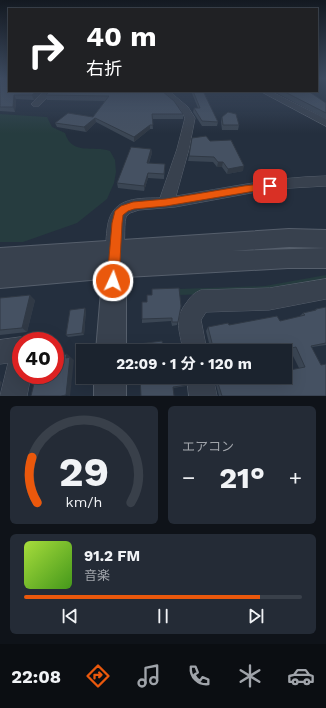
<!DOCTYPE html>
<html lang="ja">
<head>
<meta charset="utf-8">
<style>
  :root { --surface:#1b232e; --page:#242b36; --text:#f1f3f6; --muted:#a0a4aa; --line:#39404a; --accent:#ea580c }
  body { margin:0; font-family:"Work Sans","Noto Sans JP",sans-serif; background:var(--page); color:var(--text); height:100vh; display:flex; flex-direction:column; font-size:15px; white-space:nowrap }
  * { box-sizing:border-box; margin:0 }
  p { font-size:13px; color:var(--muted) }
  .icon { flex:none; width:22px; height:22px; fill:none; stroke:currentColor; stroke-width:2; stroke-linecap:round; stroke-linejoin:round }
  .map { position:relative; height:396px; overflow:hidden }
  .sheet { display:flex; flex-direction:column; gap:10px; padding:10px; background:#0f1319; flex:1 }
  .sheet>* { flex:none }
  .banner { position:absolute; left:8px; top:8px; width:310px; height:84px; border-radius:0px; box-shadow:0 4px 16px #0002,0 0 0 1px var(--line); background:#202124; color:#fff; overflow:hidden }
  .speed { position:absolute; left:12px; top:332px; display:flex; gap:8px; font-size:20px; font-weight:700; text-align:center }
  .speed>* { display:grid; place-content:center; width:52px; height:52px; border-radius:50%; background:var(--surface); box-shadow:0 4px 16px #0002,0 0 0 1px var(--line); line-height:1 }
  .speed .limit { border:6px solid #d22; background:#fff; color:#111 }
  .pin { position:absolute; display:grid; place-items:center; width:34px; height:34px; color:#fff; margin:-17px; border-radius:8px; box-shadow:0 2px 6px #0006 }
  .me { position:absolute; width:44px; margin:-22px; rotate:3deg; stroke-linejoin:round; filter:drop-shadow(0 0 3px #0008) }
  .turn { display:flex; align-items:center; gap:14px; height:84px; padding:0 12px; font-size:18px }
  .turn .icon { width:52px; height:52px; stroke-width:2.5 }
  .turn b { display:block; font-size:28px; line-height:34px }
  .big { font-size:30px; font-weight:700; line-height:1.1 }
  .sheet .tile { flex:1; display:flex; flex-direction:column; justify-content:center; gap:6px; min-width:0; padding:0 14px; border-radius:6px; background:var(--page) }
  .sheet .dial { align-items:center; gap:0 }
  .dial svg { height:104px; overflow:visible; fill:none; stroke:var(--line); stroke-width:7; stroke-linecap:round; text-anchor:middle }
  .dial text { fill:var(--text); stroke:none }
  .song { display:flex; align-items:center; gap:12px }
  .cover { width:48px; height:48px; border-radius:6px; background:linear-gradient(135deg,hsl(80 70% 55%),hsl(100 70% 35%)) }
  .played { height:4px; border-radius:2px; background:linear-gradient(90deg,var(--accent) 85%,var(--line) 85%) }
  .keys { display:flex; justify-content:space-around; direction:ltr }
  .heat { display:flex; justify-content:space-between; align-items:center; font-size:22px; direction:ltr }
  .sheet .tiles { flex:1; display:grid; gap:10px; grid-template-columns:1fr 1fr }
  .tile:last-child { grid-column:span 2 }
  .trip { position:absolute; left:76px; top:344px; width:216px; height:40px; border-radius:0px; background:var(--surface); box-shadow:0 4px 16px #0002,0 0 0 1px var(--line); font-weight:700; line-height:40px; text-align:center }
  .tab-bar { display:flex; height:64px; justify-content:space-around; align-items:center; background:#0b0e12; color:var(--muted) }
  .tab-bar .icon { width:28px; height:28px }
  .tab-bar .on { color:var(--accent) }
  .tab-bar b { font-size:18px; color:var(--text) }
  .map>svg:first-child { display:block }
  .green { fill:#263c3f }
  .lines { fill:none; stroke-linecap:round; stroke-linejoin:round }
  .minor-casing { stroke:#565f6c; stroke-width:1 }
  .tertiary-casing { stroke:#565f6c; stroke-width:2 }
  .minor { fill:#38414e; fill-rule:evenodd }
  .tertiary { fill:#38414e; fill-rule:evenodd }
  .wall { fill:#3b4654 }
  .shaded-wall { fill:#303945 }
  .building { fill:#455162; stroke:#303945 }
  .route { fill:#ea580c; stroke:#983908 }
</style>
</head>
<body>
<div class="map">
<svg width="326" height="396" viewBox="0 0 326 396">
  <rect width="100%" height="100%" fill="#242f3e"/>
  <path class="green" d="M 0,114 L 47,117 L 52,127 L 65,133 C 72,156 94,145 110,151 L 115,160 L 116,172 L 114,183 L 107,199 L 77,223 L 23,242 L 0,242 Z
    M 326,275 L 326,281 L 266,292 L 179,295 L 179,289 L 265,286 Z"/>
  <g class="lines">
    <g class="minor-casing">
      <path id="minor" d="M 45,91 L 54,91 L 39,106 L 33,106 L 31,104 L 33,102 Z
        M 160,91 L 169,91 L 188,107 L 195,118 L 189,149 L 176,196 C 226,188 275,177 326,176 L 326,186 L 273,189 L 175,207 L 139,210 L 130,213 L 126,217 C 123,229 127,243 121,255 L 115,257 L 109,255 C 105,247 106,239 107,230 C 110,198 134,198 160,198 L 177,149 L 185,118 L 181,110 Z
        M 260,91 L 270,91 L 326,119 L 326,126 Z
        M 326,279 L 326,299 L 269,310 L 206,312 L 201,320 L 207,351 L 183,351 C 180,331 173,319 187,302 C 191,296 194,293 201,290 L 269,288 Z
        M 21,337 L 30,341 L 21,341 L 21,375 L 31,375 L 27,396 L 0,396 L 8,363 L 0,364 L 0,340 Z
        M 187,377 L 213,377 L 217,396 L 189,396 Z"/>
    </g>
    <g class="tertiary-casing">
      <path id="tertiary" d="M 289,229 L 326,230 L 326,248 L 289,247 L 232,251 L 326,248 L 326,268 L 288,268 L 126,277 L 126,351 L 96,351 L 102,279 L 0,288 L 0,248 Z
        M 94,377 L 126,377 L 126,396 L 94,396 Z"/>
    </g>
    <use href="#minor" class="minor"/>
    <use href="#tertiary" class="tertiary"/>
  </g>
  <path class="wall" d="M 0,78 L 9,91 L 43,91 L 34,100 L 16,99 L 15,112 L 0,111 Z
    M 162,91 L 183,114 L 183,119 L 152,119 L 153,129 L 150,129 L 134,142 L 96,122 L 86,132 L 57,127 L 55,123 L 93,117 L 105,101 L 47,100 L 46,95 Z
    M 191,91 L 203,91 L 218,122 L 217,126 L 202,126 L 193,112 L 194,108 L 198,108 Z
    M 273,91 L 308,91 L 326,103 L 326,119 Z
    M 222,117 L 239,125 L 238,130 L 222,130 L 221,122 Z
    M 210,141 L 243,171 L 227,174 L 222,167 L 217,167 L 213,162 L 188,161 L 189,156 Z
    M 151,149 L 152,153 L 149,163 L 165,164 L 164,179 L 148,178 L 144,191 L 118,188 L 117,183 Z
    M 0,298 L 35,300 L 27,332 L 0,335 Z
    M 181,306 L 177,325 L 172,326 L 171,321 L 142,323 L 142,319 Z
    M 326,307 L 326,345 L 312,347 L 326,396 L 219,396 L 214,377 L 285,377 L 299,368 L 290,350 L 285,352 L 285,351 L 211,351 L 206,331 L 208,327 L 280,321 L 299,317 L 303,313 L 313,311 L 316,309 Z
    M 86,310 L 84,335 L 68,337 L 66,335 Z
    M 140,377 L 188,385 L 186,386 L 173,388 Z"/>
  <path class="shaded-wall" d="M 37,91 L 43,91 L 34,100 L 32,95 Z
    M 14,95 L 16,99 L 15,112 L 13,107 Z
    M 95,118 L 96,122 L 86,132 L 84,127 Z
    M 150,125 L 150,129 L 134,142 L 134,137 Z
    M 151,149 L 152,153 L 147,167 L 147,163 Z
    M 218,162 L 223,162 L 222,167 L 217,167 Z
    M 244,166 L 243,171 L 227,174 L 228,169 Z
    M 148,173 L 148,178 L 144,191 L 144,186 Z
    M 30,295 L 35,300 L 27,332 L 22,328 Z
    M 85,308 L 86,310 L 84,335 L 82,333 Z
    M 67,354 L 74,360 L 70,396 L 66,395 Z
    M 0,381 L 2,382 L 0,388 Z"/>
  <path class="building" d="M 0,78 L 9,78 L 9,91 L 37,91 L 32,95 L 14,95 L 13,107 L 0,107 Z
    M 50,91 L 162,91 L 174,101 L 183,114 L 152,114 L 153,125 L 150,125 L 134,137 L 95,118 L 84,127 L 55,123 L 68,113 L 93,117 L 109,96 L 46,95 Z
    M 193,91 L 203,91 L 218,122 L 202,121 L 194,108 L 200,108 Z
    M 283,91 L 308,91 L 326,103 L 326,113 Z
    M 228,112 L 236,114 L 239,125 L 223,125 L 222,117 Z
    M 206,136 L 210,141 L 231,140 L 244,166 L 228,169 L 223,162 L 218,162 L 214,157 L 189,156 L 192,138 Z
    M 131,147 L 151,149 L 147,163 L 165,164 L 164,174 L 148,173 L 144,186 L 117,183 Z
    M 179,288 L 181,306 L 178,322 L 172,322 L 172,318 L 142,319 L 142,302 L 147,302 L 147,295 L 152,295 L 152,289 Z
    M 30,295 L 22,328 L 0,330 L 0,298 Z
    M 326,307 L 326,343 L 311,346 L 321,365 L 326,364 L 326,396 L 222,396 L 216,377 L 285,377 L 285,371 L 305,367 L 296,347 L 278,351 L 214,351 L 208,327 L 228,323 L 229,325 L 277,316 L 280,321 L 305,315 L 303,313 L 316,310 L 316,309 Z
    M 85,308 L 82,333 L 66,335 L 70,310 Z
    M 162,341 L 164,351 L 139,351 L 139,344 Z
    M 67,354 L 66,358 L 70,357 L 66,395 L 61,396 L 31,396 L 36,375 L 55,375 L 55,356 Z
    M 140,377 L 187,377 L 188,385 L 173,387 L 174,396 L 141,396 Z"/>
  <linearGradient id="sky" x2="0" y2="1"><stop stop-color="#141a22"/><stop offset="0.59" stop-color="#3f4d63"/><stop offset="1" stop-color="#3f4d63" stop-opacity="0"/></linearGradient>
  <rect width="326" height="133" fill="url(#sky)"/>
  <path class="route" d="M 270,183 L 273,184 L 274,186 L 273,188 L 166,206 L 134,209 L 128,211 L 123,215 L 122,223 L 119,281 L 118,285 L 113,287 L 109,285 L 107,281 L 112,223 L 115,211 L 121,206 L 133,202 L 166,199 L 244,186 Z"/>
</svg>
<div class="speed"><div class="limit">40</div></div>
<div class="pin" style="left:270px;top:186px;background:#d93025"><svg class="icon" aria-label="arrive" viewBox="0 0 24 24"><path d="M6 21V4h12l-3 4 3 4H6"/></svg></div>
<svg class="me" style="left:113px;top:281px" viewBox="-20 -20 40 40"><circle r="17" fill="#ea580c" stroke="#fff" stroke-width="3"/><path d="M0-11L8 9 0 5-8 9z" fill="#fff"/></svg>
<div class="trip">22:09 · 1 分 · 120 m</div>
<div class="banner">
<div class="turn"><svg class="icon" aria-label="right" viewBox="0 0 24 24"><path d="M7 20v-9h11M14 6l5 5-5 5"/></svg><div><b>40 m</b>右折</div></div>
</div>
</div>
<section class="sheet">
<div class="tiles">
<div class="tile dial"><svg viewBox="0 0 100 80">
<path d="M14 69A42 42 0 1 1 86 69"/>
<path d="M14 69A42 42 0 0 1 10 34" stroke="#ea580c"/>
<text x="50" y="56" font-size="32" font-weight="700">29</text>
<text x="50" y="72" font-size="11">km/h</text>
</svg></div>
<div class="tile"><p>エアコン</p>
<div class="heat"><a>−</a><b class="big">21°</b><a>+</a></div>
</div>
<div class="tile">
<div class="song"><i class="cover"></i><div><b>91.2 FM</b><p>音楽</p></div></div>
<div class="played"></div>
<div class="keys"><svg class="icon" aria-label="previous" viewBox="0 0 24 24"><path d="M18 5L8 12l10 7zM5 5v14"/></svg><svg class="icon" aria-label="pause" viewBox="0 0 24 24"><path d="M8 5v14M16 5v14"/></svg><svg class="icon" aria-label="next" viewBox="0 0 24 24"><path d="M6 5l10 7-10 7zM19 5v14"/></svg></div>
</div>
</div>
</section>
<nav class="tab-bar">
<b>22:08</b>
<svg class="icon on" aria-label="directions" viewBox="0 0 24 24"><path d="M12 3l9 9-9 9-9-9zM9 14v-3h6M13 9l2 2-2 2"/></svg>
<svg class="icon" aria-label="music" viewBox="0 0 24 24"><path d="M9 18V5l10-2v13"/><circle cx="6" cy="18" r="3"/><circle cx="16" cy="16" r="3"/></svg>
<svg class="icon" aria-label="phone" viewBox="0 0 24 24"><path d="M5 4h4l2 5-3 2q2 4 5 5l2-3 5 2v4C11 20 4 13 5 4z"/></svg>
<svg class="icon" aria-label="climate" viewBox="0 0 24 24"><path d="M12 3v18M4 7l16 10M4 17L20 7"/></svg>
<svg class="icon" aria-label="car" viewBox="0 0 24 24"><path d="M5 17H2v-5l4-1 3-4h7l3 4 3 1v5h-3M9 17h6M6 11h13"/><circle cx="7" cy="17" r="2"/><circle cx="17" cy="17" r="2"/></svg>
</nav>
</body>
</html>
